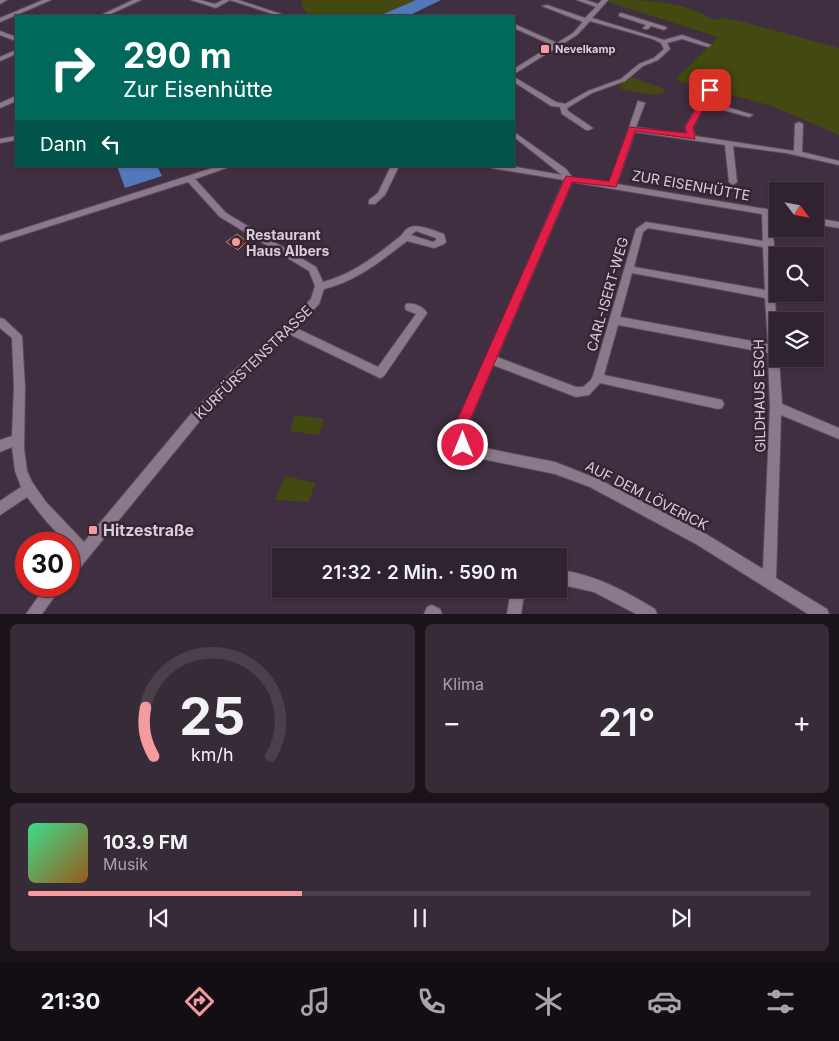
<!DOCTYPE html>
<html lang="de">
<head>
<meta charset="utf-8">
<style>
  :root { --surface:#2f2330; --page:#372b38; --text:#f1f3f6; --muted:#a7a4ab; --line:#4a404c; --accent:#f59b9e }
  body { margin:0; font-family:Inter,sans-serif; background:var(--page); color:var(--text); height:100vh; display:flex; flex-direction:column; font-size:19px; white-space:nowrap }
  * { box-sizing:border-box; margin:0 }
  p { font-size:16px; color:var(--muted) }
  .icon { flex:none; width:28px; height:28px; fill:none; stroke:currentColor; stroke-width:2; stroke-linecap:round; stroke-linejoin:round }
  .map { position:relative; height:614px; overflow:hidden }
  .panel { display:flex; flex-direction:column; gap:10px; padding:10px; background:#1a131a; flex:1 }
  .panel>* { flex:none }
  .hud { position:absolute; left:15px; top:15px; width:500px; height:152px; border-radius:0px; box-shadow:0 1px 4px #0004,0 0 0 1px var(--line); background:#00695c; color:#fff; overflow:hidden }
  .needle { width:32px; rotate:122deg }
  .controls { position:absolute; left:769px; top:182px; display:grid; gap:10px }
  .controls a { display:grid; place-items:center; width:55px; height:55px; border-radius:0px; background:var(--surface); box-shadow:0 1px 4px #0004,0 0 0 1px var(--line); font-size:25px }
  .speed { position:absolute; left:15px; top:532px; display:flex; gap:10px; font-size:25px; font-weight:700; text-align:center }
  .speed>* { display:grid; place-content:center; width:65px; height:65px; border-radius:50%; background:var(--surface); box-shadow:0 1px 4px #0004,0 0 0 1px var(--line); line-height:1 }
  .speed .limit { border:8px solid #d22; background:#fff; color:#111 }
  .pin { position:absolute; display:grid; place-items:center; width:42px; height:42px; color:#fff; margin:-21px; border-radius:10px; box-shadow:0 2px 8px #0006 }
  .me { position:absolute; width:55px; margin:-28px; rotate:0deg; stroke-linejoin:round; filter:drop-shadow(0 0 4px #0008) }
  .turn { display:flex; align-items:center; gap:18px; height:105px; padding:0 25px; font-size:22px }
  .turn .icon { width:65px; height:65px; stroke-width:2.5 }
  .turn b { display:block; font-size:35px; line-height:42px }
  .then { display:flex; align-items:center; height:48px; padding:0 25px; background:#0003; gap:10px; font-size:19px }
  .big { font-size:38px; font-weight:600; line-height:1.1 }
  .panel .widget { flex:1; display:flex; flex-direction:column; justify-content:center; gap:8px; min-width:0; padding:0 18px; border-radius:8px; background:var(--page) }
  .panel .dial { align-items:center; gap:0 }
  .dial svg { height:130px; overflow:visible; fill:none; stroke:var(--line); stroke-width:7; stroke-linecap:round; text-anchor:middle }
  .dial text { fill:var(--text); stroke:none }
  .song { display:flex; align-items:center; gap:15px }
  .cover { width:60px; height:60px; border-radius:8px; background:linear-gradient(135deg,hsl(150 70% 55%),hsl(30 70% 35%)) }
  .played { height:5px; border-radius:2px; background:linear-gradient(90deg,var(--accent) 35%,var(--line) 35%) }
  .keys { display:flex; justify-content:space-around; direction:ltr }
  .heat { display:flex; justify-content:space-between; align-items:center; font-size:28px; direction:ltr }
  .panel .tiles { flex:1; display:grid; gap:10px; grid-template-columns:1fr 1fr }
  .widget:last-child { grid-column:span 2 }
  .trip { position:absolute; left:272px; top:548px; width:295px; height:50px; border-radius:0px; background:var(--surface); box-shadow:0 1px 4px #0004,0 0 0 1px var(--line); font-weight:600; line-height:50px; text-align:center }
  .dock { display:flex; height:80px; justify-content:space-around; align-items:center; background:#130e13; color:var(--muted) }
  .dock .icon { width:35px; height:35px }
  .dock .selected { color:var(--accent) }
  .dock b { font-size:22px; color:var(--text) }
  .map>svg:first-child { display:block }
  .green { fill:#434910 }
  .water { fill:#5278bc }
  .building { fill:#6a3609; stroke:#9d8575 }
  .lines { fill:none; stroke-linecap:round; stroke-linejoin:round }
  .minor-casing { stroke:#5b4d5b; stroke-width:2 }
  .minor { fill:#8b788b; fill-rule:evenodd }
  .route { fill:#e11d48; stroke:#92132f }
  .poi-dot { fill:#f59b9e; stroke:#352535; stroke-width:2 }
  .labels { text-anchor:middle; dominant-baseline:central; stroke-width:5; stroke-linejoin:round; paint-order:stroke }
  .far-poi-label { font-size:11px; font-weight:bold; fill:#d8cdd8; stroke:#352535; text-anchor:start }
  .street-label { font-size:14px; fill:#d8cdd8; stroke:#352535 }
  .poi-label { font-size:14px; font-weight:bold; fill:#d8cdd8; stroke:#352535; text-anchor:start }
  .near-poi-label { font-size:16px; font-weight:bold; fill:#d8cdd8; stroke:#352535; text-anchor:start }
</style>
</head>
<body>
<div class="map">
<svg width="839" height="614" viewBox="0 0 839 614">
  <rect width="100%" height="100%" fill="#3f2f40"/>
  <path class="green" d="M 301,0 L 416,0 L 379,16 L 310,16 L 303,8 Z
    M 610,0 C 645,0 683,0 713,20 L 723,18 L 736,20 L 839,48 L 839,135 L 772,106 L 675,80 L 718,37 L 608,2 Z
    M 632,77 L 664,89 L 665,93 L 653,95 L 621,89 L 620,84 Z
    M 295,415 L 324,419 L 319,435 L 290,431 Z
    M 285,476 L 315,483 L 309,502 L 275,500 Z"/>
  <path class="water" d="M 416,0 L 441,0 L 408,16 L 379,16 Z
    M 117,166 L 157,166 L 162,176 L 125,188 Z"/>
  <path class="building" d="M 237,234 L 247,241 L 238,250 L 226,242 Z"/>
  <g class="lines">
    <g class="minor-casing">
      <path id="minor" d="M 0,0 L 7,0 L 0,4 Z
        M 43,0 L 51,0 L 0,22 L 0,18 Z
        M 133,0 L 141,0 L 106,16 L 99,16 Z
        M 191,0 L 200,0 L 215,4 L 223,0 L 238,0 L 284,15 L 279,16 L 230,0 L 216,8 Z
        M 577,0 L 586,0 L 598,4 L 602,0 L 608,0 L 592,18 L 664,40 L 682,35 L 711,45 L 708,47 L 682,39 L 667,43 L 670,49 L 658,60 L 643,66 L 625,81 L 592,93 L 567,108 L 568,111 L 593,128 L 589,130 L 586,130 L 562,114 L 560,107 L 551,106 L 514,82 L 514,77 L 556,102 L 565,104 L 588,91 L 621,79 L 639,64 L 654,58 L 664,49 L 661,43 L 653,39 L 590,21 L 577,35 L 514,74 L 514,69 L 552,45 L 514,28 L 514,24 L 557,43 L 573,33 L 583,22 L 542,6 L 547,5 L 585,18 L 596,7 Z
        M 621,13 L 666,27 L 667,28 L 664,30 L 651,26 L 648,29 L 644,29 L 643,28 L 646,25 L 619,16 L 619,14 Z
        M 0,31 L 16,37 L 16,41 L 0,35 Z
        M 16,50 L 16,54 L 0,61 L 0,57 Z
        M 710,88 L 713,90 L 707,101 L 753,115 L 749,117 L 705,105 L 693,127 L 695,136 L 794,151 L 795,124 L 799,122 L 803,124 L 802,152 L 839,161 L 839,165 L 786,153 L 733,146 L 737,182 L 733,185 L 729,182 L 725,145 L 635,132 L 617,184 L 778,211 L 778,217 L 771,216 L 774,245 L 772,247 L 775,292 L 777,295 L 775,298 L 778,359 L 779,359 L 782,404 L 839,428 L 839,439 L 781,415 L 776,578 L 827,609 L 829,614 L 808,614 L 696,544 L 590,487 L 555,474 L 478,458 L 459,449 L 453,434 L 564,180 L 491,168 L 490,166 L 510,166 L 562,175 L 514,137 L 514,132 L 566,169 L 572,177 L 610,183 L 638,101 L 645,103 L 636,127 L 688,135 L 685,127 L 707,90 ZM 572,182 L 762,214 L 763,241 L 646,222 L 636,229 L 593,376 L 591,380 L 583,387 L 576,387 L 497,357 ZM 648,228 L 763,247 L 765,290 L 634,267 L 643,232 ZM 632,273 L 765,298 L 768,344 L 620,317 ZM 618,325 L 768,353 L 770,407 L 763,569 L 706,534 L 598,479 L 555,462 L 479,447 L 468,441 L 465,434 L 467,427 L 493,365 L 576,397 L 589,395 L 600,383 L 718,409 L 722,408 L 724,404 L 722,400 L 718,399 L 604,375 Z
        M 16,96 L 16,101 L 0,108 L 0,103 Z
        M 16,136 L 16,140 L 0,143 L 0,139 Z
        M 219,166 L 232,166 L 195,179 L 226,213 L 316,267 L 323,282 C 354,274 378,254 402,235 C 410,218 431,230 444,234 L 446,242 L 444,244 L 434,248 L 407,241 C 381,261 357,281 324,289 L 319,304 L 296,328 L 378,367 L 416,314 L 406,310 L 405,307 L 406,304 C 413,302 424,307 427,313 L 384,376 L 380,378 L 289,334 L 237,381 L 203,417 L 74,575 L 69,577 L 69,560 L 75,552 L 46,521 L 27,497 L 0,515 L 0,501 L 21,487 L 15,471 L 12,447 L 0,452 L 0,440 L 12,436 L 14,387 L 12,338 L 0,328 L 0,318 L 4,319 L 22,336 L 25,387 L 24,448 L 27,471 L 32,482 L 46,502 L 84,542 L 195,409 L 229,375 L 296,315 L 311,299 L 315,286 L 309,271 L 220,217 L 188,182 L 0,242 L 0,236 ZM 416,231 L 436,238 L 436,240 L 433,242 L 411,235 Z
        M 391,166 L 399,166 L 385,195 L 375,204 L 369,204 L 369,200 L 378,193 Z
        M 815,218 L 839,222 L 839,228 L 815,224 Z
        M 559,570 C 594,574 625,591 655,609 L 657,614 L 636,614 L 594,592 L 559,584 Z
        M 46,586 L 62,586 L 42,614 L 26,614 Z
        M 511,589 L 525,589 L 521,614 L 507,614 Z
        M 432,605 L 440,609 L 442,614 L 424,614 L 427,607 Z"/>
    </g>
    <use href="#minor" class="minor"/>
  </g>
  <path class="route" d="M 707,89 L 714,90 L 693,127 L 695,139 L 635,131 L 616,187 L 572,182 L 467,427 L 466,434 L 470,445 L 468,449 L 463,451 L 458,449 L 452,434 L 454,427 L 566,176 L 609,181 L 629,127 L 687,133 L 685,127 Z"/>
  <g class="poi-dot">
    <rect x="540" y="44" width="10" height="10" rx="2.5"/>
    <circle cx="236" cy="242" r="5"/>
    <rect x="88" y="525" width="10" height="10" rx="2.5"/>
  </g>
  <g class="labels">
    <g class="far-poi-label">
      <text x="555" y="49">Nevelkamp</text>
    </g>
    <g class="street-label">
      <text transform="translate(691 185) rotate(10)">ZUR EISENHÜTTE</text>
      <text transform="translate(607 294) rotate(-74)">CARL-ISERT-WEG</text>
      <text transform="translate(253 362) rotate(-44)">KURFÜRSTENSTRASSE</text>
      <text transform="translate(759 396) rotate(-91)">GILDHAUS ESCH</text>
      <text transform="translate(647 495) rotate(27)">AUF DEM LÖVERICK</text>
    </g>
    <g class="poi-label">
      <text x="246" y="234">Restaurant<tspan x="246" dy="16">Haus Albers</tspan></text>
    </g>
    <g class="near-poi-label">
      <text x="103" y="530">Hitzestraße</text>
    </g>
  </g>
</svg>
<div class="controls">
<a><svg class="needle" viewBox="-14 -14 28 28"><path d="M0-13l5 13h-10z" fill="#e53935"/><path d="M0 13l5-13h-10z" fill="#a7a4ab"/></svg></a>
<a><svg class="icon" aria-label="search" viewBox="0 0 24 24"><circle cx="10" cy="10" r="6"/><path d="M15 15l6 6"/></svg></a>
<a><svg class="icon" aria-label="layers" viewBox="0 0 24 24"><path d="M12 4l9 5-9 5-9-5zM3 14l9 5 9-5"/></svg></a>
</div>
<div class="speed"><div class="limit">30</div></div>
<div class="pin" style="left:710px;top:90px;background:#d93025"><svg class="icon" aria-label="arrive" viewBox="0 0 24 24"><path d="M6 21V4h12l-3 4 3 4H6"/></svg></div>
<svg class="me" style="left:463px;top:445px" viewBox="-20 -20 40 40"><circle r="17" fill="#e11d48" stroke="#fff" stroke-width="3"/><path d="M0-11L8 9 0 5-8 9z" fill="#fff"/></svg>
<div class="trip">21:32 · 2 Min. · 590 m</div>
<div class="hud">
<div class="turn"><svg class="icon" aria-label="right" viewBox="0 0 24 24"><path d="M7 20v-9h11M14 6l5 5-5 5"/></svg><div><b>290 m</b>Zur Eisenhütte</div></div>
<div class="then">Dann<svg class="icon" aria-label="left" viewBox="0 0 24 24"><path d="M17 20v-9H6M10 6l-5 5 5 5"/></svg></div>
</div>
</div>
<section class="panel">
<div class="tiles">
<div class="widget dial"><svg viewBox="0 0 100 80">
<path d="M14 69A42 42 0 1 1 86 69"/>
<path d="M14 69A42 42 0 0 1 9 39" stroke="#f59b9e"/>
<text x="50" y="56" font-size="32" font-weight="700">25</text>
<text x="50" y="72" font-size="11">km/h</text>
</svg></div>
<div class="widget"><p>Klima</p>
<div class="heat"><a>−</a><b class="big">21°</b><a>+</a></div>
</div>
<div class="widget">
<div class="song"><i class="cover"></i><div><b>103.9 FM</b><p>Musik</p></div></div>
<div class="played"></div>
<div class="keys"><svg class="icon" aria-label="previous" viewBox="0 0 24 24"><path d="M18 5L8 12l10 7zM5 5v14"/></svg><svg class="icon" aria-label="pause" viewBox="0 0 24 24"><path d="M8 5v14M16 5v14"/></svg><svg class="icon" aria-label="next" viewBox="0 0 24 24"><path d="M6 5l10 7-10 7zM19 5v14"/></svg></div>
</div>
</div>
</section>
<nav class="dock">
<b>21:30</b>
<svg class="icon selected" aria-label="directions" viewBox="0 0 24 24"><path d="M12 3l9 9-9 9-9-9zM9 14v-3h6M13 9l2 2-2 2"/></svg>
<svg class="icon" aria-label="music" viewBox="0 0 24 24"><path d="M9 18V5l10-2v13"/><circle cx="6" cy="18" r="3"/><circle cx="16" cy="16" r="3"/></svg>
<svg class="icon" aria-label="phone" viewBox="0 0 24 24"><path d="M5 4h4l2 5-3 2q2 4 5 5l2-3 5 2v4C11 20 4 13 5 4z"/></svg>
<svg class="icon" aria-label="climate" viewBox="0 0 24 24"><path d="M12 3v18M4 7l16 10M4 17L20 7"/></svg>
<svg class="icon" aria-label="car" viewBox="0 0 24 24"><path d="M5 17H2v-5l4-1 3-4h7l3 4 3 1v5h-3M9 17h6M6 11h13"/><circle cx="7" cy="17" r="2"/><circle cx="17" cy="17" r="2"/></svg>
<svg class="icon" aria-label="filters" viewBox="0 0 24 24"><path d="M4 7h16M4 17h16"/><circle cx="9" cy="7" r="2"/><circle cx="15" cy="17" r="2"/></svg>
</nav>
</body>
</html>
